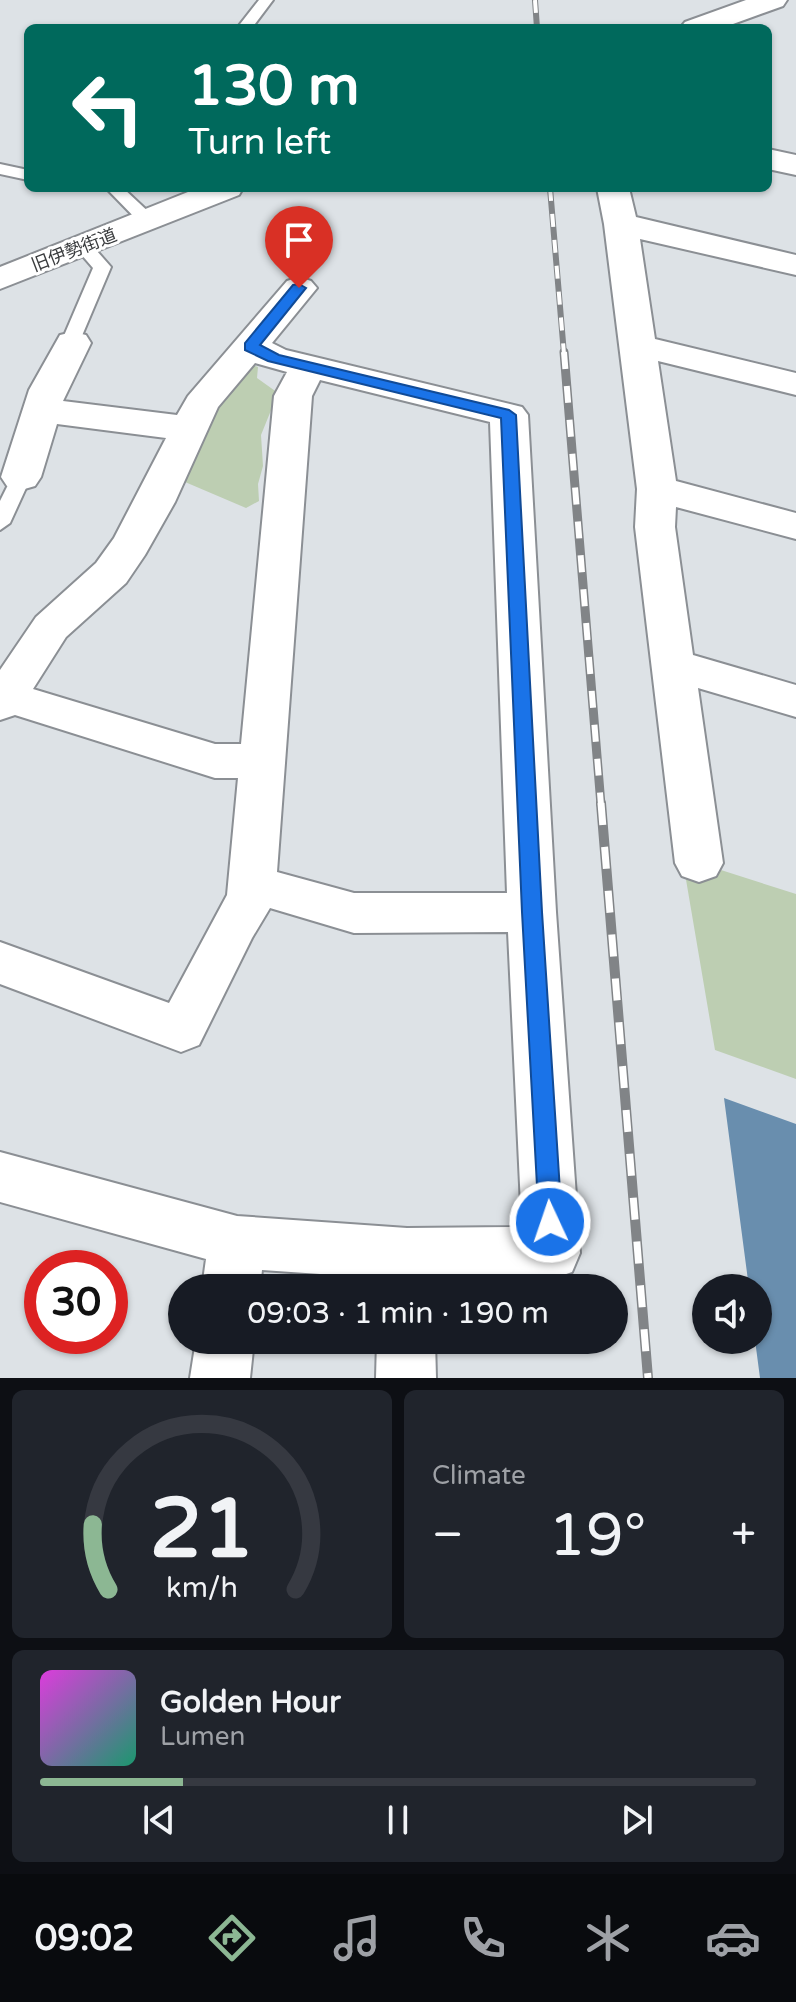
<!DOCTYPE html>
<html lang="en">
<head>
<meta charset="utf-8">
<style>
  :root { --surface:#171b24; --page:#20242c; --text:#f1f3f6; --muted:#9ea1a6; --line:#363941; --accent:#8cb793 }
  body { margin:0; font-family:"Varela Round","Noto Sans JP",sans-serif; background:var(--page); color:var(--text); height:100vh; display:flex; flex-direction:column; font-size:30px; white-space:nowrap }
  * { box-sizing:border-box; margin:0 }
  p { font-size:26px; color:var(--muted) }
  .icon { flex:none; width:44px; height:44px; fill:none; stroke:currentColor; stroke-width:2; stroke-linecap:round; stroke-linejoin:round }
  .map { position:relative; height:1378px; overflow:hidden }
  .drawer { display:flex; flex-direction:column; gap:12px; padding:12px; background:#0d0f14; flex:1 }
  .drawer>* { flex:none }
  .banner { position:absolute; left:24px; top:24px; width:748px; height:168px; border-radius:12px; box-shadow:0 2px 6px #0004; background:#00695c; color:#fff; overflow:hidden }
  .tools { position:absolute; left:692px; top:1274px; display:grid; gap:16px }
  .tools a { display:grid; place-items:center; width:80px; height:80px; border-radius:50%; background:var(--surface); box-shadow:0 2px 6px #0004; font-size:40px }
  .speed { position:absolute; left:24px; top:1250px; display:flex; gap:16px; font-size:40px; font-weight:700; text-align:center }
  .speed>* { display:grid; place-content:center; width:104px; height:104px; border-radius:50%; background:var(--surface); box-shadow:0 2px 6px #0004; line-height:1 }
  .speed .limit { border:12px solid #d22; background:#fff; color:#111 }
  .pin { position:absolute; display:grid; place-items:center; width:68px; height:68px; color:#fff; margin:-82px -34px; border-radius:50% 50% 50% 0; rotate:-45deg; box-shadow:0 0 8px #0007 }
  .pin .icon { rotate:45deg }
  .me { position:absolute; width:88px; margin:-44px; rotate:357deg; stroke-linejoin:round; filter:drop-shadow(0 0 6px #0008) }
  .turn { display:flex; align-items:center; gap:28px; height:168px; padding:0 32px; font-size:36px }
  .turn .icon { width:104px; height:104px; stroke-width:2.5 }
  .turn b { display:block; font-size:56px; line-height:68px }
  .big { font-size:60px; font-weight:600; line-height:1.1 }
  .drawer .card { flex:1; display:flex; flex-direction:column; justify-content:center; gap:12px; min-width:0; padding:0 28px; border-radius:12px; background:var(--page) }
  .drawer .dial { align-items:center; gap:0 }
  .dial svg { height:208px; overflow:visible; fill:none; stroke:var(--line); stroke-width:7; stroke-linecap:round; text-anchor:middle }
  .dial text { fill:var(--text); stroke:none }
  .song { display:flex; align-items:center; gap:24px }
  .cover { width:96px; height:96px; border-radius:12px; background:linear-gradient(135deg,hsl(300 70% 55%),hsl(160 70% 35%)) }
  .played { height:8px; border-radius:4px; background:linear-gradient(90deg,var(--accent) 20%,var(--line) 20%) }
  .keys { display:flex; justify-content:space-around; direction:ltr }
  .heat { display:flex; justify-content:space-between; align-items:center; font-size:44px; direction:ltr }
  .drawer .tiles { flex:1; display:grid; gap:12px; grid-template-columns:1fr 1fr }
  .card:last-child { grid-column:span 2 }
  .trip { position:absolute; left:168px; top:1274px; width:460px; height:80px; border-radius:40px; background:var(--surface); box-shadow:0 2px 6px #0004; font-weight:600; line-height:80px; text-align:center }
  .dock { display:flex; height:128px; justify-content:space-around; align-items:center; background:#090b0e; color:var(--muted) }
  .dock .icon { width:56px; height:56px }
  .dock .selected { color:var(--accent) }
  .dock b { font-size:36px; color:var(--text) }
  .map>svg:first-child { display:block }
  .green { fill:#bdceb2 }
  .water { fill:#698eae }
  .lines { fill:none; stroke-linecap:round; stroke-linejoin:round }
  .lane-casing { stroke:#8b8f94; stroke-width:4 }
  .street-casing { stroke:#8b8f94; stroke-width:4 }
  .lane { fill:#fff; fill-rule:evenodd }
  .street { fill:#fff; fill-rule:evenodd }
  .rail-far2-casing { stroke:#818487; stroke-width:6 }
  .rail-far1-casing { stroke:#818487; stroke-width:9 }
  .rail-casing { stroke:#818487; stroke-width:10 }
  .rail-far2 { stroke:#fff; stroke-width:4; stroke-dasharray:13; stroke-linecap:butt }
  .rail-far1 { stroke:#fff; stroke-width:6; stroke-dasharray:17; stroke-linecap:butt }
  .rail { stroke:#fff; stroke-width:7; stroke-dasharray:22; stroke-linecap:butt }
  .route { fill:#1a73e8; stroke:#114b97; stroke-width:2 }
  .labels { text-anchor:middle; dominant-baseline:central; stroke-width:6; stroke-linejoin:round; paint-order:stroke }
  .far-street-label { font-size:18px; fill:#3a3c3e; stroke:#fff }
</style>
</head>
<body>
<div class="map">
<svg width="796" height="1378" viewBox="0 0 796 1378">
  <rect width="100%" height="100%" fill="#dde2e6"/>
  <path class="green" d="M 248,363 L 258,367 L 257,378 L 278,393 L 261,435 L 263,466 L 258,484 L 259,501 L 246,508 L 185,482 L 215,407 L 226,399 Z
    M 683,862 L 699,863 L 796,894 L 796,1079 L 715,1050 Z"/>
  <path class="water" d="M 724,1098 L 796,1124 L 796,1378 L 760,1378 L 755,1340 L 758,1340 L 758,1288 L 749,1288 Z"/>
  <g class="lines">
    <g class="lane-casing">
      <path id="lane" d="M 259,0 L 273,0 L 252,28 L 237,28 Z
        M 0,164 L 28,170 L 28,180 L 0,174 Z
        M 106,188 L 123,188 L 154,217 L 156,221 L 154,225 L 142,225 Z
        M 83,241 L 89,242 L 111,267 L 81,338 L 82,343 L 73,348 L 67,347 L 63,338 L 93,268 L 74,246 Z
        M 21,471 L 31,477 L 10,523 L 0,530 L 0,501 L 14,473 Z"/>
    </g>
    <g class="street-casing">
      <path id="street" d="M 746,0 L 787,0 L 783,6 L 722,28 L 680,28 L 685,22 Z
        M 768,149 L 796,155 L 796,175 L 768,169 Z
        M 198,188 L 243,188 L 239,195 L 0,289 L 0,267 Z
        M 597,188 L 629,188 L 636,217 L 796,255 L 796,275 L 640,239 L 655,339 L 796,373 L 796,395 L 658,361 L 676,481 L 796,513 L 796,539 L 676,507 L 675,527 L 693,655 L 796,685 L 796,717 L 698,688 L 723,863 L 716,876 L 699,882 L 682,876 L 675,863 L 635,527 L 637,489 L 604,224 Z
        M 299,277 L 311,281 L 317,288 L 272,343 L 286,350 L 522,407 L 528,415 L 556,912 L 580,1253 L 572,1272 L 552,1279 L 436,1280 L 436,1288 L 378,1288 L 378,1278 L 262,1270 L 260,1288 L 202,1288 L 206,1259 L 0,1202 L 0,1152 L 237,1216 L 407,1228 L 522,1227 L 508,932 L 354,933 L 270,908 L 252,938 L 199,1045 L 181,1052 L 0,984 L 0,942 L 169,1003 L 227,895 L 238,778 L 215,778 L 15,715 L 0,720 L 0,670 L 36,617 L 96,563 L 114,538 L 166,438 L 57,424 L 41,477 L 35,486 L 21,490 L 7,486 L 1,477 L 29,390 L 60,335 L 73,332 L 86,335 L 91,343 L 63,401 L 177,415 L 188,396 L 287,281 ZM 255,363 L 287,372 L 274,396 L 241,744 L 215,744 L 33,689 L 66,637 L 126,583 L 145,555 L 175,502 L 218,407 ZM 320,380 L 490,422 L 507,893 L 354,893 L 277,872 L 312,396 Z
        M 196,1340 L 254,1340 L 250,1378 L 190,1378 Z
        M 377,1340 L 435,1340 L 436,1378 L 376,1378 Z"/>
    </g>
    <use href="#lane" class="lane"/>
    <use href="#street" class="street"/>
    <g class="rail-far2-casing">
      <path id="rail-far2" d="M 535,0 L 537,28
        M 550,188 L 564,354"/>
    </g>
    <g class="rail-far1-casing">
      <path id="rail-far1" d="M 564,352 L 601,805"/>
    </g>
    <g class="rail-casing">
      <path id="rail" d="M 601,803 L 648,1378"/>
    </g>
    <use href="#rail-far2" class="rail-far2"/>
    <use href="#rail-far1" class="rail-far1"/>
    <use href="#rail" class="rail"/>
  </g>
  <path class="route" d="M 299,284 L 306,288 L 260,345 L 279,355 L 509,410 L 516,415 L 542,912 L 562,1222 L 559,1229 L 550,1232 L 542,1229 L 539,1222 L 522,912 L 501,418 L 268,361 L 245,350 L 245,343 L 293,285 Z"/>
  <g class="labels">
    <g class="far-street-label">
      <text transform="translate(74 250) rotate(-21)">旧伊勢街道</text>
    </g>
  </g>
</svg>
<div class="tools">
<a><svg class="icon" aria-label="sound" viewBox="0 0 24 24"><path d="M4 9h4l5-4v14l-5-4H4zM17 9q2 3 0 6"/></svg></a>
</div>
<div class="speed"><div class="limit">30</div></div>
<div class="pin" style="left:299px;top:288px;background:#d93025"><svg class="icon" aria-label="arrive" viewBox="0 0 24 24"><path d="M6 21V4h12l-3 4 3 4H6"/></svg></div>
<svg class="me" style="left:550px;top:1222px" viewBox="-20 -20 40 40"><circle r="17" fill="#1a73e8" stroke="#fff" stroke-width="3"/><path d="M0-11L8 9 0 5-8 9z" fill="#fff"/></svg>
<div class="trip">09:03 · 1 min · 190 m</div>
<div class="banner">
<div class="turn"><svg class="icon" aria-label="left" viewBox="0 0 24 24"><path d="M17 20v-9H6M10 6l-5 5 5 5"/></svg><div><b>130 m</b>Turn left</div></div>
</div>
</div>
<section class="drawer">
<div class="tiles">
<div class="card dial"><svg viewBox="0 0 100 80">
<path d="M14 69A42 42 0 1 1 86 69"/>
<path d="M14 69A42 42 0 0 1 8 44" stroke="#8cb793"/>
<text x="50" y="56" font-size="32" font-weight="700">21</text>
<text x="50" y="72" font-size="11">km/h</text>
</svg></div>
<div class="card"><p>Climate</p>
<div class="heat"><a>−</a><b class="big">19°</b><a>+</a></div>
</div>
<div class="card">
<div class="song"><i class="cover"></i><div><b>Golden Hour</b><p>Lumen</p></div></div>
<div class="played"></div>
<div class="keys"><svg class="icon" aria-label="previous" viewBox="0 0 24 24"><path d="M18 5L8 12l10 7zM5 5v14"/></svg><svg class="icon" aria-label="pause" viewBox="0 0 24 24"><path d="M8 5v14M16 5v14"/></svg><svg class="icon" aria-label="next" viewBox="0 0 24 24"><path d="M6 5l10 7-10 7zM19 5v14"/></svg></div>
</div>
</div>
</section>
<nav class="dock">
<b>09:02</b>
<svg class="icon selected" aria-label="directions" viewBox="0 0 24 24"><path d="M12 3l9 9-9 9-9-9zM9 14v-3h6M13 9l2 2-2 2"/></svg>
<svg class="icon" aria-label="music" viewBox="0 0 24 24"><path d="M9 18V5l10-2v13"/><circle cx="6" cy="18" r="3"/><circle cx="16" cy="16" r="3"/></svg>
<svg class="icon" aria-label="phone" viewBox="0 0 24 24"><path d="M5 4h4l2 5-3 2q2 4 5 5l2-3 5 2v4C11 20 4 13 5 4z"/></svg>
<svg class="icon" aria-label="climate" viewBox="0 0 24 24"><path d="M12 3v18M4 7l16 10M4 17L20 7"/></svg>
<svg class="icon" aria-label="car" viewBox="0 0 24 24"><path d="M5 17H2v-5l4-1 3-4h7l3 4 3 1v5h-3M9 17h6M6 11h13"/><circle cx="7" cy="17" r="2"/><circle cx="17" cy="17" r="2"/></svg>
</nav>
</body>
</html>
